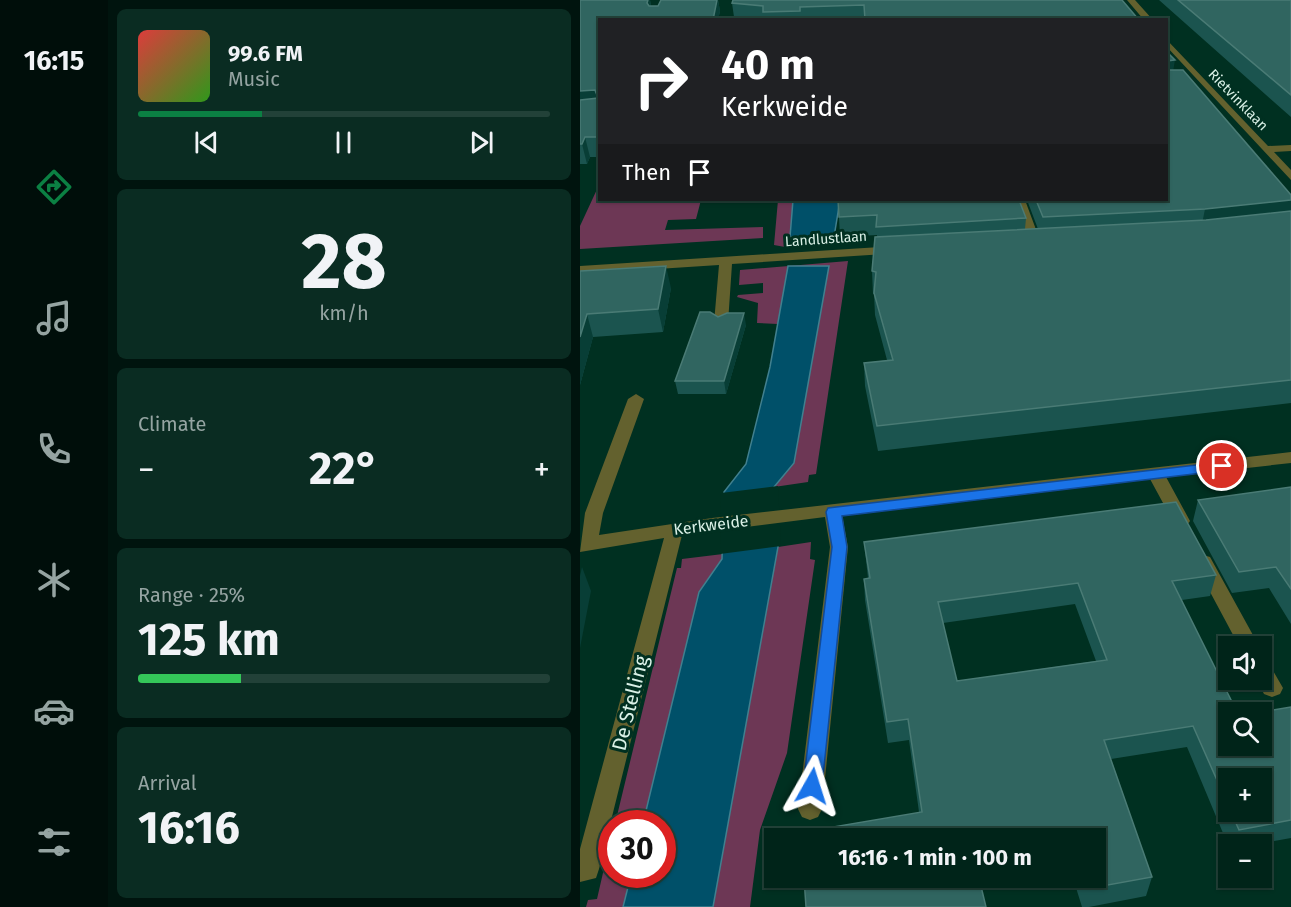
<!DOCTYPE html>
<html lang="en">
<head>
<meta charset="utf-8">
<style>
  :root { --surface:#002419; --page:#0a2c22; --text:#f1f3f6; --muted:#95a4a2; --line:#224138; --accent:#0b8043 }
  body { margin:0; font-family:"Fira Sans",sans-serif; background:var(--page); color:var(--text); height:100vh; display:flex; flex-direction:column; font-size:22px; white-space:nowrap }
  * { box-sizing:border-box; margin:0 }
  p { font-size:20px; color:var(--muted) }
  .icon { flex:none; width:33px; height:33px; fill:none; stroke:currentColor; stroke-width:2; stroke-linecap:round; stroke-linejoin:round }
  .map { position:relative; flex:1; overflow:hidden }
  .side { display:flex; flex-direction:column; gap:9px; padding:9px; background:#00140e; width:472px }
  .side>* { flex:none }
  .banner { position:absolute; left:18px; top:18px; width:570px; height:183px; border-radius:0px; box-shadow:0 2px 4px #0004,0 0 0 2px var(--line); background:#202124; color:#fff; overflow:hidden }
  .controls { position:absolute; left:638px; top:636px; display:grid; gap:12px }
  .controls a { display:grid; place-items:center; width:54px; height:54px; border-radius:0px; background:var(--surface); box-shadow:0 2px 4px #0004,0 0 0 2px var(--line); font-size:30px }
  .speed { position:absolute; left:18px; top:810px; display:flex; gap:12px; font-size:30px; font-weight:700; text-align:center }
  .speed>* { display:grid; place-content:center; width:78px; height:78px; border-radius:50%; background:var(--surface); box-shadow:0 2px 4px #0004,0 0 0 2px var(--line); line-height:1 }
  .speed .limit { border:9px solid #d22; background:#fff; color:#111 }
  .pin { position:absolute; display:grid; place-items:center; width:51px; height:51px; color:#fff; margin:-26px; border:3px solid #fff; border-radius:50%; box-shadow:0 2px 6px #0007 }
  .me { position:absolute; width:66px; margin:-33px; rotate:6deg; stroke-linejoin:round; filter:drop-shadow(0 0 4px #0008) }
  .turn { display:flex; align-items:center; gap:21px; height:126px; padding:0 24px; font-size:27px }
  .turn .icon { width:78px; height:78px; stroke-width:2.5 }
  .turn b { display:block; font-size:42px; line-height:51px }
  .then { display:flex; align-items:center; height:57px; padding:0 24px; background:#0003; gap:12px; font-size:22px }
  .big { font-size:45px; font-weight:700; line-height:1.1 }
  .side .widget { flex:1; display:flex; flex-direction:column; justify-content:center; gap:9px; min-width:0; padding:0 21px; border-radius:9px; background:var(--page) }
  .side .dial { align-items:center; gap:0 }
  .dial b { font-size:78px; line-height:1 }
  .song { display:flex; align-items:center; gap:18px }
  .cover { width:72px; height:72px; border-radius:9px; background:linear-gradient(135deg,hsl(0 70% 55%),hsl(110 70% 35%)) }
  .played { height:6px; border-radius:3px; background:linear-gradient(90deg,var(--accent) 30%,var(--line) 30%) }
  .keys { display:flex; justify-content:space-around; direction:ltr }
  .heat { display:flex; justify-content:space-between; align-items:center; font-size:33px; direction:ltr }
  .charge { height:9px; border-radius:4px; background:linear-gradient(90deg,#34c759 25%,var(--line) 0) }
  .trip { position:absolute; left:184px; top:828px; width:342px; height:60px; border-radius:0px; background:var(--surface); box-shadow:0 2px 4px #0004,0 0 0 2px var(--line); font-weight:700; line-height:60px; text-align:center }
  main { display:flex; flex:1; min-height:0 }
  .tab-bar { display:flex; flex-direction:column; width:108px; justify-content:space-around; align-items:center; background:#000e0a; color:var(--muted) }
  .tab-bar .icon { width:42px; height:42px }
  .tab-bar .on { color:var(--accent) }
  .tab-bar b { font-size:27px; color:var(--text) }
  .map>svg:first-child { display:block }
  .green { fill:#6d3755 }
  .water { fill:#005069; stroke:#41808f; stroke-width:1.5 }
  .pier { fill:#003021 }
  .lines { fill:none; stroke-linecap:round; stroke-linejoin:round }
  .minor { fill:#63612e; fill-rule:evenodd }
  .wall { fill:#1b544f; fill-rule:evenodd }
  .shaded-wall { fill:#083e36 }
  .building { fill:#306560; stroke:#4a7b75; stroke-width:1.5; fill-rule:evenodd }
  .route { fill:#1a73e8; stroke:#114b97; stroke-width:1.5 }
  .labels { text-anchor:middle; dominant-baseline:central; stroke-width:6; stroke-linejoin:round; paint-order:stroke }
  .far-street-label { font-size:14px; fill:#daf1e7; stroke:#003021 }
  .street-label { font-size:16px; fill:#daf1e7; stroke:#003021 }
  .near-street-label { font-size:20px; fill:#daf1e7; stroke:#003021 }
</style>
</head>
<body>
<main>
<nav class="tab-bar">
<b>16:15</b>
<svg class="icon on" aria-label="directions" viewBox="0 0 24 24"><path d="M12 3l9 9-9 9-9-9zM9 14v-3h6M13 9l2 2-2 2"/></svg>
<svg class="icon" aria-label="music" viewBox="0 0 24 24"><path d="M9 18V5l10-2v13"/><circle cx="6" cy="18" r="3"/><circle cx="16" cy="16" r="3"/></svg>
<svg class="icon" aria-label="phone" viewBox="0 0 24 24"><path d="M5 4h4l2 5-3 2q2 4 5 5l2-3 5 2v4C11 20 4 13 5 4z"/></svg>
<svg class="icon" aria-label="climate" viewBox="0 0 24 24"><path d="M12 3v18M4 7l16 10M4 17L20 7"/></svg>
<svg class="icon" aria-label="car" viewBox="0 0 24 24"><path d="M5 17H2v-5l4-1 3-4h7l3 4 3 1v5h-3M9 17h6M6 11h13"/><circle cx="7" cy="17" r="2"/><circle cx="17" cy="17" r="2"/></svg>
<svg class="icon" aria-label="filters" viewBox="0 0 24 24"><path d="M4 7h16M4 17h16"/><circle cx="9" cy="7" r="2"/><circle cx="15" cy="17" r="2"/></svg>
</nav>
<section class="side">
<div class="widget">
<div class="song"><i class="cover"></i><div><b>99.6 FM</b><p>Music</p></div></div>
<div class="played"></div>
<div class="keys"><svg class="icon" aria-label="previous" viewBox="0 0 24 24"><path d="M18 5L8 12l10 7zM5 5v14"/></svg><svg class="icon" aria-label="pause" viewBox="0 0 24 24"><path d="M8 5v14M16 5v14"/></svg><svg class="icon" aria-label="next" viewBox="0 0 24 24"><path d="M6 5l10 7-10 7zM19 5v14"/></svg></div>
</div>
<div class="widget dial"><b>28</b><p>km/h</p></div>
<div class="widget"><p>Climate</p>
<div class="heat"><a>−</a><b class="big">22°</b><a>+</a></div>
</div>
<div class="widget"><p>Range · 25%</p><b class="big">125 km</b><div class="charge"></div></div>
<div class="widget"><p>Arrival</p><b class="big">16:16</b></div>
</section>
<div class="map">
<svg width="711" height="907" viewBox="0 0 711 907">
  <rect width="100%" height="100%" fill="#003021"/>
  <path class="green" d="M 19,185 L 20,200 L 121,200 L 116,219 L 88,220 L 85,230 L 183,227 L 183,238 L 0,249 L 0,226 Z
    M 198,200 L 213,200 L 210,237 L 254,237 L 253,241 L 247,244 L 205,247 L 194,245 Z
    M 268,261 L 236,474 L 229,475 L 228,482 L 194,487 L 214,463 L 208,266 L 198,324 L 177,323 L 178,303 L 157,297 L 158,295 L 183,293 L 183,283 L 159,285 L 160,270 Z
    M 231,542 L 230,559 L 235,560 L 207,753 L 180,830 L 170,907 L 133,907 L 198,547 Z
    M 143,554 L 142,559 L 119,592 L 63,823 L 35,824 L 97,568 L 101,568 L 102,559 Z
    M 31,838 L 32,874 L 51,875 L 43,907 L 6,907 L 8,900 L 17,899 Z"/>
  <path class="water" d="M 213,200 L 260,200 L 254,237 L 210,237 Z
    M 208,266 L 249,266 L 214,463 L 194,487 L 198,547 L 133,907 L 43,907 L 51,875 L 82,874 L 82,824 L 63,823 L 119,592 L 142,559 L 144,492 L 166,464 L 190,367 Z"/>
  <path class="pier" d="M 198,486 L 201,546 L 140,554 L 141,493 Z"/>
  <g class="lines">
    <path class="minor" d="M 547,0 L 555,0 L 573,20 L 564,20 Z
      M 586,39 L 688,146 L 711,145 L 711,151 L 694,152 L 711,170 L 711,180 L 586,46 Z
      M 434,200 L 445,200 L 461,243 L 459,246 L 455,247 L 449,243 Z
      M 316,246 L 322,250 L 320,253 L 152,264 L 148,323 L 141,327 L 134,323 L 139,265 L 0,274 L 0,266 Z
      M 56,394 L 64,399 L 23,513 L 19,535 L 132,518 L 711,452 L 711,463 L 586,477 L 610,521 L 607,525 L 595,525 L 570,479 L 262,515 L 268,547 L 242,809 L 238,817 L 230,820 L 222,817 L 218,809 L 250,547 L 245,517 L 102,535 L 19,869 L 16,878 L 0,882 L 0,849 L 84,538 L 0,552 L 5,513 L 48,399 Z
      M 623,555 L 630,557 L 679,646 L 659,646 L 614,562 L 616,557 Z
      M 681,659 L 688,662 L 703,688 L 700,694 L 692,697 L 684,694 L 677,680 L 681,680 Z"/>
  </g>
  <path class="wall" d="M 0,0 L 70,0 L 71,6 L 78,6 L 81,0 L 138,0 L 140,11 L 138,20 L 20,20 L 20,157 L 10,157 L 7,164 L 0,164 Z
    M 542,0 L 559,20 L 173,20 L 154,17 L 152,3 Z
    M 579,0 L 711,0 L 711,117 Z
    M 593,70 L 711,195 L 711,403 L 298,451 L 285,386 L 284,363 L 307,360 L 295,315 L 294,294 L 293,294 L 292,271 L 297,235 L 260,237 L 258,200 L 446,218 L 445,229 L 458,229 L 447,200 L 586,200 Z
    M 0,271 L 91,288 L 83,332 L 13,337 L 0,385 Z
    M 138,317 L 166,325 L 146,394 L 98,394 L 95,381 Z
    M 711,487 L 711,624 L 689,588 L 652,593 L 613,521 L 618,500 Z
    M 284,542 L 636,575 L 630,596 L 602,600 L 648,746 L 711,707 L 711,838 L 678,844 L 648,845 L 607,747 L 531,759 L 572,877 L 566,896 L 509,907 L 502,907 L 493,878 L 516,878 L 516,838 L 339,812 L 329,740 L 308,743 L 285,600 L 284,579 L 288,578 ZM 495,604 L 516,661 L 377,681 L 363,623 ZM 648,778 L 681,812 L 648,812 Z
    M 224,878 L 444,878 L 400,885 Z"/>
  <path class="shaded-wall" d="M 68,0 L 70,0 L 72,13 L 67,3 Z
    M 137,0 L 138,0 L 140,11 L 138,20 L 133,20 Z
    M 595,60 L 592,77 L 586,77 L 587,61 Z
    M 15,90 L 20,107 L 0,110 L 0,91 Z
    M 5,137 L 10,157 L 7,164 L 2,144 Z
    M 711,200 L 711,213 L 621,229 L 625,209 Z
    M 86,266 L 91,288 L 83,332 L 78,309 Z
    M 164,313 L 166,325 L 146,394 L 144,381 Z
    M 7,314 L 13,337 L 0,385 L 0,337 Z
    M 2,567 L 11,591 L 0,648 L 0,576 Z"/>
  <path class="building" d="M 0,0 L 68,0 L 67,3 L 69,6 L 78,6 L 81,0 L 137,0 L 133,20 L 20,20 L 20,137 L 5,137 L 2,144 L 0,144 L 0,100 L 18,98 L 15,90 L 0,91 Z
    M 153,0 L 542,0 L 559,20 L 285,20 L 284,5 L 220,7 L 220,11 L 183,12 L 183,6 L 152,3 Z
    M 598,0 L 711,0 L 711,95 Z
    M 586,51 L 595,60 L 587,61 L 587,70 L 603,70 L 711,195 L 711,200 L 625,209 L 463,217 L 456,200 L 586,200 Z
    M 258,200 L 439,200 L 446,218 L 296,227 L 297,215 L 259,217 Z
    M 711,211 L 711,380 L 297,426 L 284,363 L 313,360 L 294,293 L 296,272 L 292,271 L 295,237 L 626,220 Z
    M 86,266 L 78,309 L 7,314 L 0,337 L 0,271 Z
    M 120,312 L 130,312 L 138,317 L 147,313 L 164,313 L 144,381 L 95,381 Z
    M 711,487 L 711,589 L 696,567 L 659,572 L 618,500 Z
    M 596,502 L 636,575 L 592,581 L 657,712 L 648,712 L 648,746 L 681,746 L 681,712 L 711,707 L 711,820 L 659,830 L 651,812 L 681,812 L 681,778 L 648,778 L 648,805 L 613,726 L 524,740 L 572,877 L 506,889 L 503,878 L 516,878 L 516,838 L 242,838 L 241,829 L 342,812 L 328,719 L 307,722 L 284,579 L 290,578 L 284,542 ZM 498,583 L 527,660 L 377,681 L 358,602 Z
    M 224,878 L 399,878 L 406,907 L 226,907 Z"/>
  <path class="route" d="M 642,462 L 647,463 L 647,470 L 262,516 L 267,547 L 242,786 L 239,793 L 232,795 L 225,793 L 223,786 L 252,547 L 246,512 L 248,508 Z"/>
  <g class="labels">
    <g class="far-street-label">
      <text transform="translate(658 100) rotate(46)">Rietvinklaan</text>
      <text transform="translate(246 239) rotate(-4)">Landlustlaan</text>
    </g>
    <g class="street-label">
      <text transform="translate(131 525) rotate(-7)">Kerkweide</text>
    </g>
    <g class="near-street-label">
      <text transform="translate(50 703) rotate(-76)">De Stelling</text>
    </g>
  </g>
</svg>
<div class="controls">
<a><svg class="icon" aria-label="sound" viewBox="0 0 24 24"><path d="M4 9h4l5-4v14l-5-4H4zM17 9q2 3 0 6"/></svg></a>
<a><svg class="icon" aria-label="search" viewBox="0 0 24 24"><circle cx="10" cy="10" r="6"/><path d="M15 15l6 6"/></svg></a>
<a>+</a>
<a>−</a>
</div>
<div class="speed"><div class="limit">30</div></div>
<div class="pin" style="left:642px;top:466px;background:#d93025"><svg class="icon" aria-label="arrive" viewBox="0 0 24 24"><path d="M6 21V4h12l-3 4 3 4H6"/></svg></div>
<svg class="me" style="left:232px;top:786px" viewBox="-20 -20 40 40"><path d="M0-17L14 15 0 8-14 15z" fill="#1a73e8" stroke="#fff" stroke-width="4"/></svg>
<div class="trip">16:16 · 1 min · 100 m</div>
<div class="banner">
<div class="turn"><svg class="icon" aria-label="right" viewBox="0 0 24 24"><path d="M7 20v-9h11M14 6l5 5-5 5"/></svg><div><b>40 m</b>Kerkweide</div></div>
<div class="then">Then<svg class="icon" aria-label="arrive" viewBox="0 0 24 24"><path d="M6 21V4h12l-3 4 3 4H6"/></svg></div>
</div>
</div>
</main>
</body>
</html>
